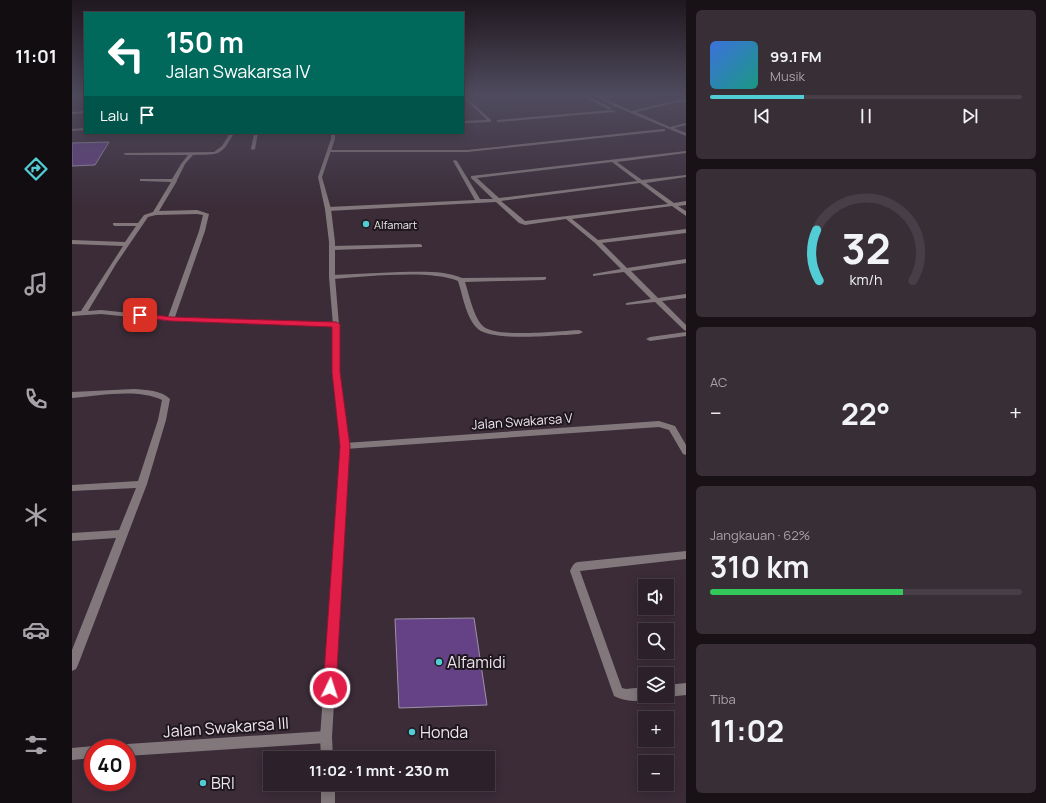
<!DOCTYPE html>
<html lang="id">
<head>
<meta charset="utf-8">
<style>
  :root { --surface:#2c212a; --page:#382e36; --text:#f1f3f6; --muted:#a6a3a8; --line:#483e47; --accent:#52ccd5 }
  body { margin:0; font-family:Manrope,sans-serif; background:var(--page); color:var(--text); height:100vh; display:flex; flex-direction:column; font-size:15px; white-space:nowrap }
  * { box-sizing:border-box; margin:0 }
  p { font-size:13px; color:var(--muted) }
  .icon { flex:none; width:22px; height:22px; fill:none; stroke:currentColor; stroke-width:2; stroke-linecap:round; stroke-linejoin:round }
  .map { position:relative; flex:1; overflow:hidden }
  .sheet { display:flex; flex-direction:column; gap:10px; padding:10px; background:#181217; width:360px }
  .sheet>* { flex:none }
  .guide { position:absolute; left:12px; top:12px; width:380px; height:122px; border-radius:0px; box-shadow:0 2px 10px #0003,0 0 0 1px var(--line); background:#00695c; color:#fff; overflow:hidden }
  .buttons { position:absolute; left:566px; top:579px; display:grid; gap:8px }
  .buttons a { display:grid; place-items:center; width:36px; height:36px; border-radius:0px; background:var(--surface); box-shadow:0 2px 10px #0003,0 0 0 1px var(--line); font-size:20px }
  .speed { position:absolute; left:12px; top:739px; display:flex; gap:8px; font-size:20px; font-weight:700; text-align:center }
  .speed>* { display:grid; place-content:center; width:52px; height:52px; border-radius:50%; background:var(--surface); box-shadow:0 2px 10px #0003,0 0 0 1px var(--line); line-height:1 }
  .speed .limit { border:6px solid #d22; background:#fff; color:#111 }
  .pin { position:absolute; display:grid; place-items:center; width:34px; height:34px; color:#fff; margin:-17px; border-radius:8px; box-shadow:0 2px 6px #0006 }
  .me { position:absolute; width:44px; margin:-22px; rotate:4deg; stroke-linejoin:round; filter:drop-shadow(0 0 3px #0008) }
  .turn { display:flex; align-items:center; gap:14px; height:84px; padding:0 16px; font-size:18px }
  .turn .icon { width:52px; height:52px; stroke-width:2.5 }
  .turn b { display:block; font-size:28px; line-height:34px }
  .then { display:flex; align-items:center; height:38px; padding:0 16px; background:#0003; gap:8px; font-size:15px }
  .big { font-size:30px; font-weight:700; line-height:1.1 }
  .sheet .tile { flex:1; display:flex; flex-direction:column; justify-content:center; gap:6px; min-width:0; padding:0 14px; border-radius:6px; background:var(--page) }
  .sheet .dial { align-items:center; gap:0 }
  .dial svg { height:104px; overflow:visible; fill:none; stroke:var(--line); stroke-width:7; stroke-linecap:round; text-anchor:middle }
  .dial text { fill:var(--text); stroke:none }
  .song { display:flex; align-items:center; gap:12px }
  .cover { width:48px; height:48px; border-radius:6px; background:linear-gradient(135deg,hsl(220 70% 55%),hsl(170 70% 35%)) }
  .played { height:4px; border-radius:2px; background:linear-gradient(90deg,var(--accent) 30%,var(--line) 30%) }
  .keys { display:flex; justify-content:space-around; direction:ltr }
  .heat { display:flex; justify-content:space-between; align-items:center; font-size:22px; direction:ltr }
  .charge { height:6px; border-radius:3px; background:linear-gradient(90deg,#34c759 62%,var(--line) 0) }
  .trip { position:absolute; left:191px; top:751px; width:232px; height:40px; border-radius:0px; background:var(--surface); box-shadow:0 2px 10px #0003,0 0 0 1px var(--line); font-weight:700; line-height:40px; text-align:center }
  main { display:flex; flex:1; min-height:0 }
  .tabs { display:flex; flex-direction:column; width:72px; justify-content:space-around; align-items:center; background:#120d11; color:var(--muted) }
  .tabs .icon { width:28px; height:28px }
  .tabs .current { color:var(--accent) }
  .tabs b { font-size:18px; color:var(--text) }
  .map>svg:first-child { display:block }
  .building { fill:#654185; stroke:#9c93a6 }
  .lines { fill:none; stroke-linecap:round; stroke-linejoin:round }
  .minor { fill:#82787b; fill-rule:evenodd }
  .tertiary { fill:#82787b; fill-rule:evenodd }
  .route { fill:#e11d48; stroke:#92132f }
  .poi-dot { fill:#52ccd5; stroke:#1e171d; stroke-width:1.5 }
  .labels { text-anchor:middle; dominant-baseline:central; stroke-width:4; stroke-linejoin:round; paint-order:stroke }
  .far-poi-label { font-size:11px; fill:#efe6ed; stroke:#1e171d; text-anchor:start }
  .street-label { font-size:13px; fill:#efe6ed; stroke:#1e171d }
  .near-poi-label { font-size:16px; fill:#efe6ed; stroke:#1e171d; text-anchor:start }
  .near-street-label { font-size:16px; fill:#efe6ed; stroke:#1e171d }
</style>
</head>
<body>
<main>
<nav class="tabs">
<b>11:01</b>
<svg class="icon current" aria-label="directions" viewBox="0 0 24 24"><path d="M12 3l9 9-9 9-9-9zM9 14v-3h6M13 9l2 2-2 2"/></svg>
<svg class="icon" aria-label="music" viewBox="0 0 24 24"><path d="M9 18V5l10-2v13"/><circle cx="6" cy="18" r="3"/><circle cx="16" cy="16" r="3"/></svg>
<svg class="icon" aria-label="phone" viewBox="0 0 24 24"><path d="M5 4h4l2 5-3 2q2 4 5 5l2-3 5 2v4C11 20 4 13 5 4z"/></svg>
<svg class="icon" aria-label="climate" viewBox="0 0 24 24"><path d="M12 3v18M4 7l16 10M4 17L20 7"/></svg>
<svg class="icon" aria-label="car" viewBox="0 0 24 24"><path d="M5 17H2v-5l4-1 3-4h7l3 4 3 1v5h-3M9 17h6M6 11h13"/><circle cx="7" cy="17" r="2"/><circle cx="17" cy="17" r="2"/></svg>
<svg class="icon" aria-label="filters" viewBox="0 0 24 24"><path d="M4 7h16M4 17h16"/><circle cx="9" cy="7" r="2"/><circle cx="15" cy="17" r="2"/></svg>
</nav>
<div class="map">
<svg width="614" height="803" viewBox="0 0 614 803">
  <rect width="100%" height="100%" fill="#3b2c38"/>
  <path class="building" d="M 37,142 L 23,165 L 0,166 L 0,143 Z
    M 402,618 L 415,705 L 327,708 L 323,619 Z"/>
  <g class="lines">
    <path class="minor" d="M 391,94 L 419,120 L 419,122 L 391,123 L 391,121 L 415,120 L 391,97 Z
      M 478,94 L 492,94 L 456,98 L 454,97 Z
      M 507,94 L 512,94 L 539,108 L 538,110 L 544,111 L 542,112 L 426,122 L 424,121 L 426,120 L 538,110 Z
      M 519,94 L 524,94 L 530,97 L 557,94 L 533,99 L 560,111 L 605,100 L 614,100 L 614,102 L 605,102 L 564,112 L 598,127 L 614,123 L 614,125 L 602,128 L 614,133 L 614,136 L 542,106 Z
      M 13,95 L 13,97 L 0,98 L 0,96 Z
      M 13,111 L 13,113 L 0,114 L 0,112 Z
      M 13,128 L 13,130 L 0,131 L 0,129 Z
      M 591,129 L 593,129 L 593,131 L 395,152 L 257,152 L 255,151 L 257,150 L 395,150 Z
      M 158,133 L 162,133 C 149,157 147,154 121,155 L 113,164 L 105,180 L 105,181 L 87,211 L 125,210 L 137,214 L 133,231 L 103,317 L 264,323 L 266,324 L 267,325 L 266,326 L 99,321 L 29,314 L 0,316 L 0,312 L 9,311 L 51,246 L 0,244 L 0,240 L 53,242 L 64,226 L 43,226 L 41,225 L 41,223 L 66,223 L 72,215 L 81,212 L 99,182 L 70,181 L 68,181 L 68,179 L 100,179 L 109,164 L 116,155 L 54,155 L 52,154 L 52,153 L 142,152 L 150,146 ZM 125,214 L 131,215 L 127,231 L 96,317 L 29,310 L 16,311 L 44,264 L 76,217 L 84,215 Z
      M 182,133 L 186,133 L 183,149 L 181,150 L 179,149 Z
      M 614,151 L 614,153 L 545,162 L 570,180 L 614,175 L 614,177 L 574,183 L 602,203 L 614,201 L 614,205 L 606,206 L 614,211 L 614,216 L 600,206 L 500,219 L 526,240 L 614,229 L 614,233 L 530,243 L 555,268 L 614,259 L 614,263 L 559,271 L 586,298 L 614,294 L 614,298 L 590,301 L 614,325 L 614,331 L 612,330 L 583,302 L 554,305 L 554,303 L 579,299 L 552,272 L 521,276 L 521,274 L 549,269 L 523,243 L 494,219 L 453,225 L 447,223 L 424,202 L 256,211 L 253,209 L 256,207 L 403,200 L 381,161 L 383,160 L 385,161 L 408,199 L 421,199 L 399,178 L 399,176 ZM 540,162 L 565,181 L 427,198 L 405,178 ZM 568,183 L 596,204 L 453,221 L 429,201 Z
      M 348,244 L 350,245 L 350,247 L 260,250 L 257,248 L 260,246 Z
      M 328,272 C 348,272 371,270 390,278 L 474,277 L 474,279 L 472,280 L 393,282 C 397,294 402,319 412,327 C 427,338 488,331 507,330 L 511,332 L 507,334 C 487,335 421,342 406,329 C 394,318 391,296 386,281 C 358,269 292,277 260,279 L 257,277 L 260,275 Z
      M 614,332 L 614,336 L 578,341 L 574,339 L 578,337 Z
      M 62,389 C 74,390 89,390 98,399 L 94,420 L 75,484 L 6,665 L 4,669 L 0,671 L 0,650 L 44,538 L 0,541 L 0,533 L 47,530 L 64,488 L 0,491 L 0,485 L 66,481 L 86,420 L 90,400 C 65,388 27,396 0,398 L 0,392 Z
      M 587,421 L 603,426 L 614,445 L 614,455 L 611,454 L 597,430 L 587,427 L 273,449 L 270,448 L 269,446 L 270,444 L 273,443 Z
      M 614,551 L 614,559 L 508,571 L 550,688 L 554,689 L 573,687 L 573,696 L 578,696 C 568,704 552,701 542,696 L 498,571 C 500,567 501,563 506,562 Z
      M 614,683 L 614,695 L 595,697 L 593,696 L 595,696 L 595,685 Z
      M 254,731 L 258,733 L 260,737 L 258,741 L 254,743 L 55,756 L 55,748 L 49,748 L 50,745 L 55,744 Z
      M 21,746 L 26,748 L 21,748 L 21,758 L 0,760 L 0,748 Z"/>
    <path class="tertiary" d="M 259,133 L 263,133 L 263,139 L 250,177 L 259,209 L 263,242 L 263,277 L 267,325 L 268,372 L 277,446 L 260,737 L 261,758 L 249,758 L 248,737 L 269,446 L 260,372 L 261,325 L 257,277 L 257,242 L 253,209 L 246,177 L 259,139 Z
      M 249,784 L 263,784 L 263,803 L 249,803 Z"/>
  </g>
  <linearGradient id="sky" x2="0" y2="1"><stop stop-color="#20181f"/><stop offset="0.46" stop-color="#4f4b5e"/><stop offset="1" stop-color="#4f4b5e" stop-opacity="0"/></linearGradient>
  <rect width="614" height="206" fill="url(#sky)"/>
  <path class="route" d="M 68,313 L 99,317 L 264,322 L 268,324 L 268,372 L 278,446 L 264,688 L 262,693 L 258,695 L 253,693 L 251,688 L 268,446 L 260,372 L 260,327 L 99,321 L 65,317 L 65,314 Z"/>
  <g class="poi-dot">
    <circle cx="294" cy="224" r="4"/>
    <circle cx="367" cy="662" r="4"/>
    <circle cx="340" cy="732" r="4"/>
    <circle cx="131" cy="783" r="4"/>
  </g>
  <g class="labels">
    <g class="far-poi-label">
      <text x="302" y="224">Alfamart</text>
    </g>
    <g class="street-label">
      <text transform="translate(450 421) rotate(-4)">Jalan Swakarsa V</text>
    </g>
    <g class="near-poi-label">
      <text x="375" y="662">Alfamidi</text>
      <text x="348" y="732">Honda</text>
      <text x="139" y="783">BRI</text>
    </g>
    <g class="near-street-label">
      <text transform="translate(154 727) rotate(-4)">Jalan Swakarsa III</text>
    </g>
  </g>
</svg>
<div class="buttons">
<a><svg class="icon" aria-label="sound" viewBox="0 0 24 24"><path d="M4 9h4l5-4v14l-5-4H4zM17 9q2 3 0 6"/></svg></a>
<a><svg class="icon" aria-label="search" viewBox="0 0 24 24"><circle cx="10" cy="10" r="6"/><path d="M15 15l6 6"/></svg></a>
<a><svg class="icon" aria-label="layers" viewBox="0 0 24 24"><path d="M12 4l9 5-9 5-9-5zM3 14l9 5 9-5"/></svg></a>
<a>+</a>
<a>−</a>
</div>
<div class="speed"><div class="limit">40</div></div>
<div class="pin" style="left:68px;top:315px;background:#d93025"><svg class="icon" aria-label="arrive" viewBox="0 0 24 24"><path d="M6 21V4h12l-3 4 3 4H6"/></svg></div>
<svg class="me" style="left:258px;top:688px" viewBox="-20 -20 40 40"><circle r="17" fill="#e11d48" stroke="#fff" stroke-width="3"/><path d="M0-11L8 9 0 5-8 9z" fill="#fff"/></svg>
<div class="trip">11:02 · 1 mnt · 230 m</div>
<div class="guide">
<div class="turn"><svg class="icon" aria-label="left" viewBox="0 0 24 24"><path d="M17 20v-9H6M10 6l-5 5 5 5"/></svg><div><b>150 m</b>Jalan Swakarsa IV</div></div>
<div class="then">Lalu<svg class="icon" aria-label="arrive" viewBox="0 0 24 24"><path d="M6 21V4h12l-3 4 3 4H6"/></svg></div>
</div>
</div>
<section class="sheet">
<div class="tile">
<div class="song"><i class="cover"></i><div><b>99.1 FM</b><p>Musik</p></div></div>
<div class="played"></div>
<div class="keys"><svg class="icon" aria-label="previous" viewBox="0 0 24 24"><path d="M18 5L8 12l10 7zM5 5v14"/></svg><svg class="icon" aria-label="pause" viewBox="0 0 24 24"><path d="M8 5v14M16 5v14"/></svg><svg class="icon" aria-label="next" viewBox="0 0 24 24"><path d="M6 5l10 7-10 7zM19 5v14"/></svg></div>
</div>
<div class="tile dial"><svg viewBox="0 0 100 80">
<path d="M14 69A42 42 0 1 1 86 69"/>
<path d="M14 69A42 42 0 0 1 12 30" stroke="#52ccd5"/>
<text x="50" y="56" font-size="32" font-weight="700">32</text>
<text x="50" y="72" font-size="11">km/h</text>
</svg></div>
<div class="tile"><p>AC</p>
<div class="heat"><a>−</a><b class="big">22°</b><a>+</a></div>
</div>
<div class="tile"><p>Jangkauan · 62%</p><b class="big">310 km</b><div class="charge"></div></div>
<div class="tile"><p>Tiba</p><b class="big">11:02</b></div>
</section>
</main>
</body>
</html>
